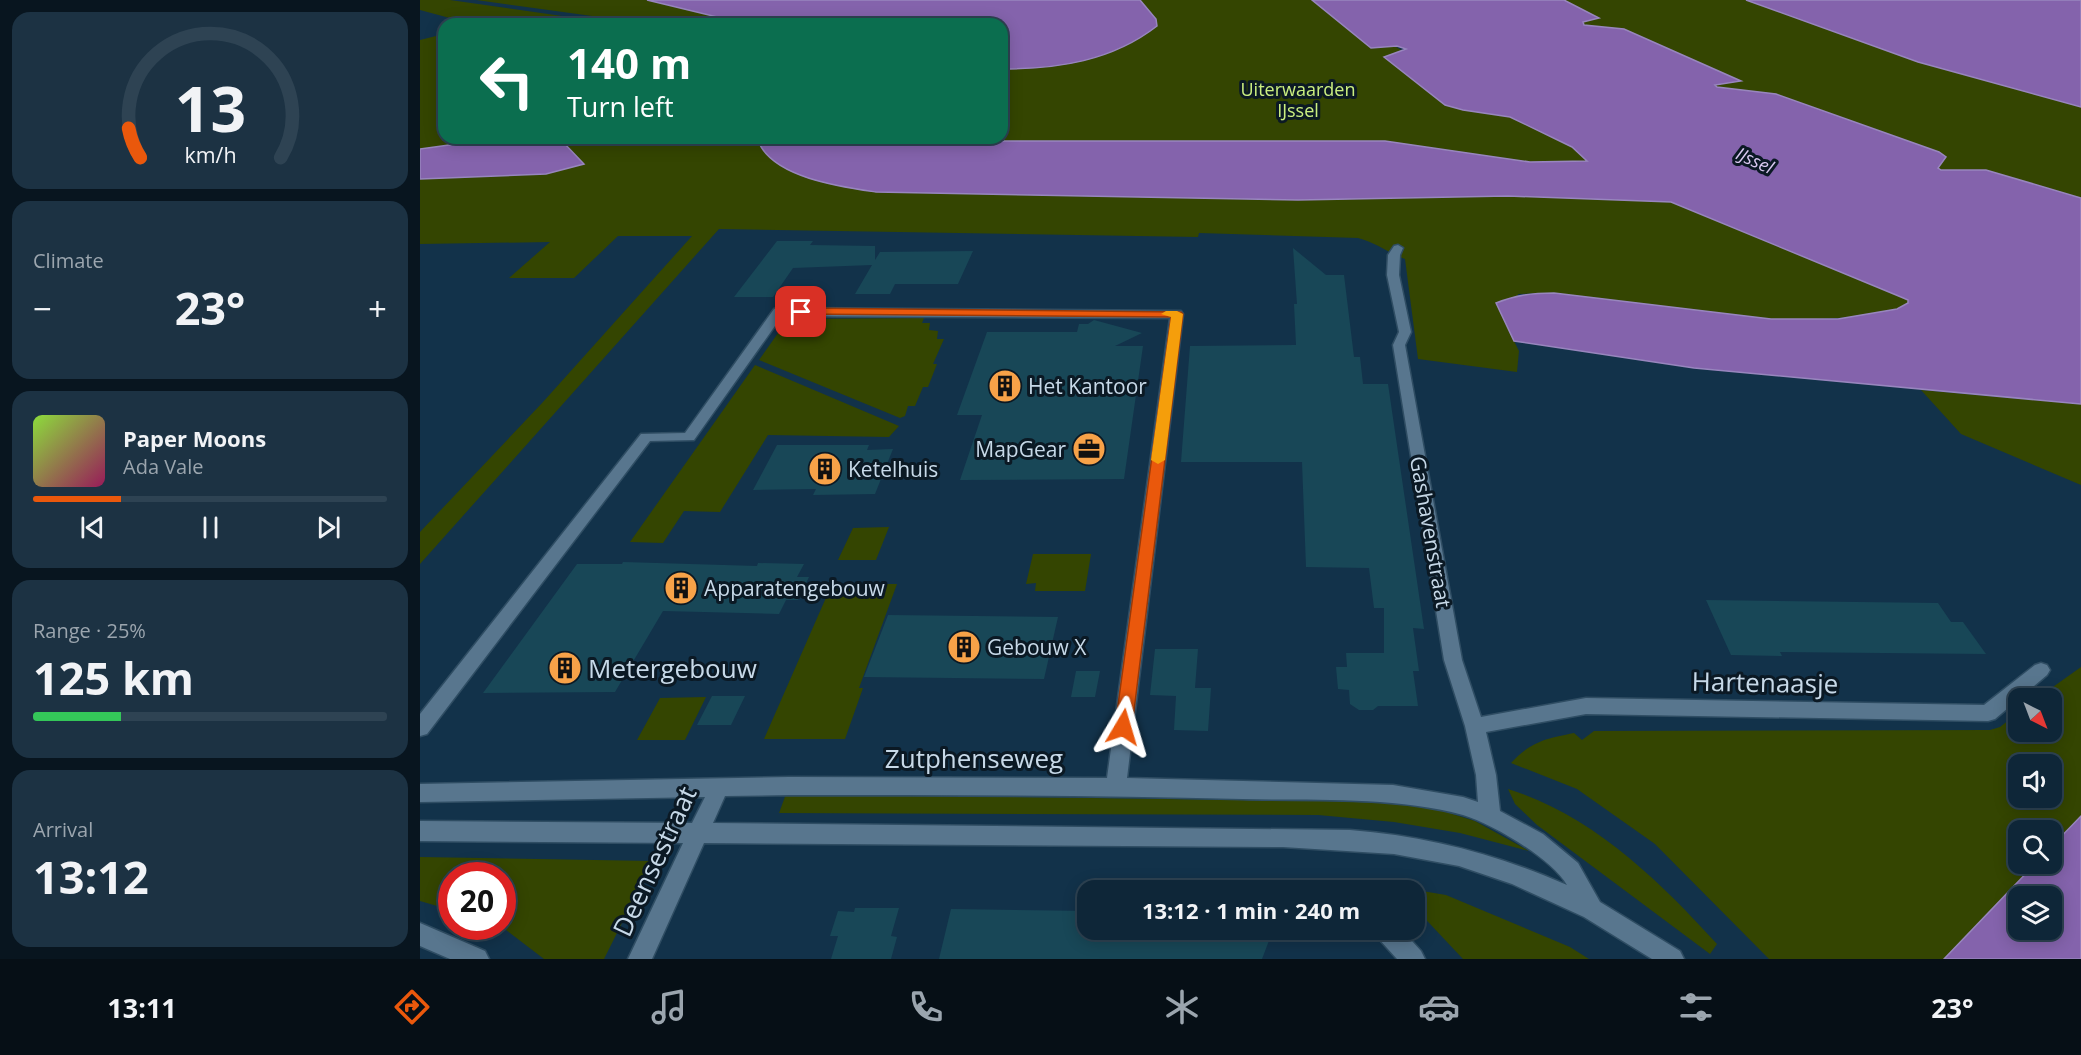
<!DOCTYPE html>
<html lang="en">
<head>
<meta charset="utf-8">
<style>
  :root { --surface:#0e2638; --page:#1c3243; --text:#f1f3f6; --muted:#9ba5ae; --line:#2e4353; --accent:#ea580c }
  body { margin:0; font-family:"Open Sans",sans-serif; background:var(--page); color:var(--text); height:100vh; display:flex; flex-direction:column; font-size:22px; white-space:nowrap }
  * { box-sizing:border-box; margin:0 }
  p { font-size:20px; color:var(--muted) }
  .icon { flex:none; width:33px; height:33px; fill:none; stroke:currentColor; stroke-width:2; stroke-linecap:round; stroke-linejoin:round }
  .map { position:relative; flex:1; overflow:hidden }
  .side { display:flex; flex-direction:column; gap:12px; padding:12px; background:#08151f; width:420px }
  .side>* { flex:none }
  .banner { position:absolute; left:18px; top:18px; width:570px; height:126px; border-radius:18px; box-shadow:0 3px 15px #0003,0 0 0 2px var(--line); background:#0b6e4f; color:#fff; overflow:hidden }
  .needle { width:39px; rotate:138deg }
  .buttons { position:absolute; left:1588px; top:688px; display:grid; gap:12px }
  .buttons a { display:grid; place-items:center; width:54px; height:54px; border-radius:12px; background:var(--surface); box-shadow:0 3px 15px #0003,0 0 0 2px var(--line); font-size:30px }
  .speed { position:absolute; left:18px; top:862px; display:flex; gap:12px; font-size:30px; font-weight:700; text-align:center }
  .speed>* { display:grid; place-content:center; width:78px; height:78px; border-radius:50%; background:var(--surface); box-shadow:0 3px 15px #0003,0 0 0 2px var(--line); line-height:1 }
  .speed .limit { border:9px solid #d22; background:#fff; color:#111 }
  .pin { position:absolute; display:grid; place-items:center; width:51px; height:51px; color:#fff; margin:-26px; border-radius:12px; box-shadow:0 3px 9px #0006 }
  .me { position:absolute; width:66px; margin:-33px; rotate:7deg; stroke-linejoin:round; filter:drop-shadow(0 0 4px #0008) }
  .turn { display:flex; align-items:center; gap:21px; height:126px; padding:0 30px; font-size:27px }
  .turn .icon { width:78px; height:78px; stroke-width:2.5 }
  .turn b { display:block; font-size:42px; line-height:51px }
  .big { font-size:45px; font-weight:700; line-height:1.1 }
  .side .card { flex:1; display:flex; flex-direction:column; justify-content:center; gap:9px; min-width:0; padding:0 21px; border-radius:18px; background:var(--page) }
  .side .dial { align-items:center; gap:0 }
  .dial svg { height:156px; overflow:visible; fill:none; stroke:var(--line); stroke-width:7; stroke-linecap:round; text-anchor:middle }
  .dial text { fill:var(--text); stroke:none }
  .song { display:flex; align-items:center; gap:18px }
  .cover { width:72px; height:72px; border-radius:9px; background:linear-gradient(135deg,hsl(90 70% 55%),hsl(330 70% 35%)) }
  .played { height:6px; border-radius:3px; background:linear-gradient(90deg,var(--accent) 25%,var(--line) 25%) }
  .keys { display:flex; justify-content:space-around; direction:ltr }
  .heat { display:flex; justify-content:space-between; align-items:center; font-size:33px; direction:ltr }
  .charge { height:9px; border-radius:4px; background:linear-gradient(90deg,#34c759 25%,var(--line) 0) }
  .trip { position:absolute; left:657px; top:880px; width:348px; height:60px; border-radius:18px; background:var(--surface); box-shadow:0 3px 15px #0003,0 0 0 2px var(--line); font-weight:700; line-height:60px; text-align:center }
  .dock { display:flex; height:96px; justify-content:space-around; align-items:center; background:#060f16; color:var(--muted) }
  .dock .icon { width:42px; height:42px }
  .dock .selected { color:var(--accent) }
  .dock b { font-size:27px; color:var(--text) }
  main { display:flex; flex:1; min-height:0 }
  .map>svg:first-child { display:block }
  .green { fill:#344501; fill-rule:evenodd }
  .water { fill:#8463ac; stroke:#9886be; stroke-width:1.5; fill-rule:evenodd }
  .building { fill:#184757 }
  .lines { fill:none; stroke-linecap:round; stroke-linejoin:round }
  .minor-casing { stroke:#2f4d63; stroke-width:3 }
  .minor { fill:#58768e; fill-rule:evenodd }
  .route { fill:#ea580c; stroke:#983908; stroke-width:1.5 }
  .slow { fill:#f59e0b }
  .labels { text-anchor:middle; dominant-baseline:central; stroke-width:6; stroke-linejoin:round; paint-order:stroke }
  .far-park-label { font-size:18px; fill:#cbef80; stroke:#0b1924 }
  .far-water-label { font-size:18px; font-style:italic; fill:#dac9f1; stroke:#0b1924 }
  .poi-label { font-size:21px; fill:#c7d9e8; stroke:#0b1924; text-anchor:start }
  .street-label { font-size:21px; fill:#c7d9e8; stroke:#0b1924 }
  .near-poi-label { font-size:26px; fill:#c7d9e8; stroke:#0b1924; text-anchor:start }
  .near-street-label { font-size:26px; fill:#c7d9e8; stroke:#0b1924 }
</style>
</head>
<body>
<main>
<section class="side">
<div class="card dial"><svg viewBox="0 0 100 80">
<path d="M14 69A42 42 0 1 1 86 69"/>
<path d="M14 69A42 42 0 0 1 8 54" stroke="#ea580c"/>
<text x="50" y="56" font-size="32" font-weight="700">13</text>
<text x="50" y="72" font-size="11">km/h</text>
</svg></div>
<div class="card"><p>Climate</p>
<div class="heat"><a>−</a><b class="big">23°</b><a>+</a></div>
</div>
<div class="card">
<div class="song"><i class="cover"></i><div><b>Paper Moons</b><p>Ada Vale</p></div></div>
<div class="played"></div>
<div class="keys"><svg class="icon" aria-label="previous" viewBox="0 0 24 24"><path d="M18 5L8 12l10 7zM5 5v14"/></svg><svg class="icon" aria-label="pause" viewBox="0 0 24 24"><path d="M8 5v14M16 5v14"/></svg><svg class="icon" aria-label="next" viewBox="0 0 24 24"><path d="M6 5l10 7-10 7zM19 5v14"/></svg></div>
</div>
<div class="card"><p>Range · 25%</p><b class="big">125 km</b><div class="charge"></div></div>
<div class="card"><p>Arrival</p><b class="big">13:12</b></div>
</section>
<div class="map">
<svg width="1661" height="959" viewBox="0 0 1661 959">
  <rect width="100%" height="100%" fill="#12324a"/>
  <path class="green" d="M 0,0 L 30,0 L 198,24 L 52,24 L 0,10 Z
    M 56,0 L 913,0 L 976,47 L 1152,147 L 1167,159 L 1251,202 L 1481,297 L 1488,300 L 1488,303 C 1470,320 1377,320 1351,319 L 1134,293 L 1098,294 L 1094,341 L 1099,351 L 1097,372 L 998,359 L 985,259 C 968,253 957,243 938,238 L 779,233 L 778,237 L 299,229 L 0,564 L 0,532 L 123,402 L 272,236 L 198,236 L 154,278 L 89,278 L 130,242 L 0,244 L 0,179 L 126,174 L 163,164 L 29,145 L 0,149 L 0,40 L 24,34 L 24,138 L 582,138 L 582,24 L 213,24 L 216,22 ZM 439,189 L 895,200 L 456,192 Z
    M 1114,0 L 1661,0 L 1661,215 L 1519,170 L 1294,88 Z
    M 504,318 L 502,323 L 510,323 L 509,330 L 518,331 L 517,339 L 524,339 L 513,364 L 517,364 L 508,387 L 503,387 L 495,406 L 488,406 L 485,416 L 480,418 L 339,360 L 368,319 Z
    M 335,365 L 479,426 L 469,437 L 348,435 L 300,512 L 264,511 L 243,543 L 210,542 Z
    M 1501,390 L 1661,404 L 1661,485 L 1541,434 Z
    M 469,527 L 456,560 L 418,560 L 433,528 Z
    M 613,554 L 671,554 L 665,591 L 615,591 L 616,583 L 606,584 Z
    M 412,584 L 477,584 L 439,688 L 443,688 L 425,739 L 344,739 Z
    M 1661,667 L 1661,816 L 1632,846 L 1632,831 L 1599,831 L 1599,864 L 1615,864 L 1524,959 L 1349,959 L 1235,844 L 1157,789 L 1091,763 C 1112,741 1125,739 1154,733 L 1162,740 L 1174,731 L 1570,730 L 1580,727 L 1599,712 L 1599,732 L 1632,732 L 1632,699 L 1616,699 ZM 1599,765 L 1632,765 L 1632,798 L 1599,798 Z
    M 286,697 L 265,740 L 217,740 L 240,698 Z
    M 1088,789 C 1171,814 1240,881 1297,944 L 1290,954 L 1117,825 L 1095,804 Z
    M 366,794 L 974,802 L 1016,809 L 1055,821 L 1109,851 L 1040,833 L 974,822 L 898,815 L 359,813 Z
    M 0,857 L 233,861 L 184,959 L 124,959 L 86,930 L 77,927 L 82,927 L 82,876 L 32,876 L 31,910 L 0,901 Z
    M 960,884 L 1026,895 L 1150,947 L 1169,959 L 1043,959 L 995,908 L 994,891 L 961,891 Z"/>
  <path class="water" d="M 227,0 L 720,0 L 736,19 L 737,26 C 692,61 638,69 582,69 L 582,24 L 326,24 Z
    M 892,0 L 1144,0 L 1179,18 L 1163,22 L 1164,25 L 1204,29 L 1321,81 L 1295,85 L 1297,87 L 1356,94 L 1519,152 L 1526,157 L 1518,168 L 1521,170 L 1566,170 L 1661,198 L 1661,404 L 1274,368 L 1094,341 L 1076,303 C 1096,295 1112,293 1134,293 L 1351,319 L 1418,319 L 1477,309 L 1488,303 L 1488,300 L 1481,297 L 1251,202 L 1088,196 L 878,200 L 456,192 C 422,187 355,178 339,143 L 343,141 L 965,141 L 1110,162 L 1167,161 L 1152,147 L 1090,117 L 1043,110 L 1025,105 L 964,57 L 986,49 L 977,46 L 951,48 Z
    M 1326,0 L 1661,0 L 1661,107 L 1498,62 Z
    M 142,141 L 164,164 L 126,174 L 0,179 L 0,149 L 29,145 Z
    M 1661,816 L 1661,959 L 1524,959 L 1615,864 L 1632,864 L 1632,846 ZM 1599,897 L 1632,897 L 1632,930 L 1599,930 Z"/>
  <path class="building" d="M 357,241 L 393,241 L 390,245 L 455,246 L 455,260 L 460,252 L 553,251 L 538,284 L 475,284 L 470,294 L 435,294 L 452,265 L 373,268 L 353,297 L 314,297 Z
    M 873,248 L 906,275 L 924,275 L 934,357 L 940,357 L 943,384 L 968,384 L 1004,629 L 993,628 L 999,671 L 993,671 L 998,706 L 958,706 L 953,710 L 939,710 L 930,704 L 929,690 L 918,689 L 916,667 L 927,667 L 926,653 L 964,653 L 964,608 L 954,608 L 949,568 L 886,567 L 882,462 L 761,462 L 770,346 L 876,345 L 874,304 L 877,304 Z
    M 674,320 L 722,333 L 695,346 L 723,346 L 704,479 L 540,480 L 562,415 L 537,415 L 567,332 L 657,332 L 659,324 L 668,324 Z
    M 357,445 L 449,445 L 447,450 L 473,449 L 455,494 L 393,495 L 396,489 L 333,490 Z
    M 203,562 L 337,566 L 338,563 L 384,564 L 377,577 L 389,577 L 378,600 L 366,600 L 359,614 L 243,611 L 195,692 L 63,693 L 157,564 L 202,564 Z
    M 1286,600 L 1518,603 L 1531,622 L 1543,622 L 1566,654 L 1360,652 L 1362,656 L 1311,655 Z
    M 468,615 L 638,617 L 624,679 L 444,677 Z
    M 735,649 L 778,649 L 775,688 L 791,688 L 788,731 L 754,730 L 756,696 L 730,695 Z
    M 656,671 L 680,671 L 675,697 L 651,697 Z
    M 292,696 L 325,696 L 311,725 L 277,725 Z
    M 435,908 L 479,908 L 471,936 L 477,937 L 471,959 L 411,959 L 418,936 L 410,936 L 418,911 L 434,912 Z
    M 531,909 L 668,911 L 668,930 L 853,930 L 842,959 L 519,959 Z"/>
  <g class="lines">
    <g class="minor-casing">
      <path id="minor" d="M 978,245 L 983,248 L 980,255 L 979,275 L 991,332 L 985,345 L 1042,660 L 1061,717 L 1166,698 L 1564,705 L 1615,665 L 1621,663 L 1627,665 L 1630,670 L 1627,675 L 1575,719 L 1568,721 L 1166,714 L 1066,732 L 1076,775 L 1080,811 L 1123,834 L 1158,863 L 1180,902 L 1260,951 L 1264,959 L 1232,959 L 1164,917 L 1092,884 L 1039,866 L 974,854 L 863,847 L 284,843 L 232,959 L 208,959 L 263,843 L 0,841 L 0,821 L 272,823 L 285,797 L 0,802 L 0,784 L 369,777 L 687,778 L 750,318 L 362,316 L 274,440 L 230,441 L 7,734 L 0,736 L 0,714 L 221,434 L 265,433 L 354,309 L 358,308 L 761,311 L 763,314 L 707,778 L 973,785 L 1043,797 L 1058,802 L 1056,775 L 1045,726 L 1024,660 L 973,345 L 979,332 L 967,275 L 968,255 L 974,246 ZM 369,795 C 520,795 671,795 822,799 C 895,801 973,796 1043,815 C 1073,824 1132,859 1147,885 C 1077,854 1006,836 930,830 L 293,823 L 305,796 Z
        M 0,923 L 65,951 L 69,959 L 30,959 L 0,946 Z
        M 955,930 L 982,930 L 1001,951 L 1005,959 L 977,959 L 958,938 Z"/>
    </g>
    <use href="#minor" class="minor"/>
  </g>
  <path class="route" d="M 381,308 L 761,312 L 763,314 L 712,727 L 710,732 L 703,734 L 697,732 L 695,727 L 751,317 L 378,314 L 378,309 Z"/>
  <path class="slow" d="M 757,311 L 763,314 L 745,460 L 738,464 L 731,460 L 751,317 L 741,314 L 746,311 Z"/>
  <defs>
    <g id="building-disc" transform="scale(1.725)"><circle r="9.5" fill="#f7a248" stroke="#0b1924"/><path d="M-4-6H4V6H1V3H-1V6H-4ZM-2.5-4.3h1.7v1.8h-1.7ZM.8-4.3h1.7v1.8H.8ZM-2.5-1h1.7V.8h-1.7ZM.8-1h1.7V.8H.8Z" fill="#111"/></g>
    <g id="office-disc" transform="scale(1.725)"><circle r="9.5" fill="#f7a248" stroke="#0b1924"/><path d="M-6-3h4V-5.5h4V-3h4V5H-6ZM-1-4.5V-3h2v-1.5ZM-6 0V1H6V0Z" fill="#111"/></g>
  </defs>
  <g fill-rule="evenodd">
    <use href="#building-disc" x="585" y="386"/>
    <use href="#office-disc" x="669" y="449"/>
    <use href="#building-disc" x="405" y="469"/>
    <use href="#building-disc" x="261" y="588"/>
    <use href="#building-disc" x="544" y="647"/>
    <use href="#building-disc" x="145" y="668"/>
  </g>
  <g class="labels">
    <g class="far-park-label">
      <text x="878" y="89">Uiterwaarden<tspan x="878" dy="21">IJssel</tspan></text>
    </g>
    <g class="far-water-label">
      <text transform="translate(1335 160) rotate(25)">IJssel</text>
    </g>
    <g class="poi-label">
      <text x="608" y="386">Het Kantoor</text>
      <text x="646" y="449" text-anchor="end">MapGear</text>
      <text x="428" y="469">Ketelhuis</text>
      <text x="284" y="588">Apparatengebouw</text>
      <text x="567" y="647">Gebouw X</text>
    </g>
    <g class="street-label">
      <text transform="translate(1011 532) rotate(80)">Gashavenstraat</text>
    </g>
    <g class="near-poi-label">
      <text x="168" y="668">Metergebouw</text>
    </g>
    <g class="near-street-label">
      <text transform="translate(1345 682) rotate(1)">Hartenaasje</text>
      <text x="554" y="758">Zutphenseweg</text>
      <text transform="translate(234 861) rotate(-65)">Deensestraat</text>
    </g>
  </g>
</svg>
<div class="buttons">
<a><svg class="needle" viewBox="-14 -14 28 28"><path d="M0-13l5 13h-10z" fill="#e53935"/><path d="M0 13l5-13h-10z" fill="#9ba5ae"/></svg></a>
<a><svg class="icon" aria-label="sound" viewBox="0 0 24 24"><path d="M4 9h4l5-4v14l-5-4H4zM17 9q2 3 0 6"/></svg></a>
<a><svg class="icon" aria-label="search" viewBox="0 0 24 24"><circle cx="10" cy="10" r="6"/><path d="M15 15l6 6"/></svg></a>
<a><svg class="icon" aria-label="layers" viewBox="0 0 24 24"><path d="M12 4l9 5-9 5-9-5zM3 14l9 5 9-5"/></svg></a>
</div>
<div class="speed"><div class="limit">20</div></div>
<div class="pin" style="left:381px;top:312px;background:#d93025"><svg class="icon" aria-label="arrive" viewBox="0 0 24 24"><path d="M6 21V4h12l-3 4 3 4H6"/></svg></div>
<svg class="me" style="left:703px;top:727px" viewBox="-20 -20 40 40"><path d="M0-17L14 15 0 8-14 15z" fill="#ea580c" stroke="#fff" stroke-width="4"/></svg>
<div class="trip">13:12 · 1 min · 240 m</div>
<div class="banner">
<div class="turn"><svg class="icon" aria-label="left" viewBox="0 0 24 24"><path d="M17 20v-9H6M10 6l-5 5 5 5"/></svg><div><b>140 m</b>Turn left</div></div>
</div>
</div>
</main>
<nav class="dock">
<b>13:11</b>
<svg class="icon selected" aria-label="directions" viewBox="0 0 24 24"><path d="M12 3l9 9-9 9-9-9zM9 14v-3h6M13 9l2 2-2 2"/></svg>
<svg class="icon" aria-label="music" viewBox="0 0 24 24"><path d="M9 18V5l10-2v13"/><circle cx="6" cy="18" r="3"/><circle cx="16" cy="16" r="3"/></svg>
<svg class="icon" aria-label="phone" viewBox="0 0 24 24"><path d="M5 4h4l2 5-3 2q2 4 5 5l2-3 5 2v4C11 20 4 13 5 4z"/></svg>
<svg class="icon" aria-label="climate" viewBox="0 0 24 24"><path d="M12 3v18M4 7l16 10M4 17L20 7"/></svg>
<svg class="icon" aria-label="car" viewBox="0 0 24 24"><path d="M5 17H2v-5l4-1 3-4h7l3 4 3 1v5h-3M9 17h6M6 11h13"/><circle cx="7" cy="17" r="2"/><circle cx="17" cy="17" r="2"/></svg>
<svg class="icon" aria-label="filters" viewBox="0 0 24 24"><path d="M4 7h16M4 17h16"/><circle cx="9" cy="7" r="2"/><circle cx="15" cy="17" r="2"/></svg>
<b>23°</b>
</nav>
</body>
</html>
